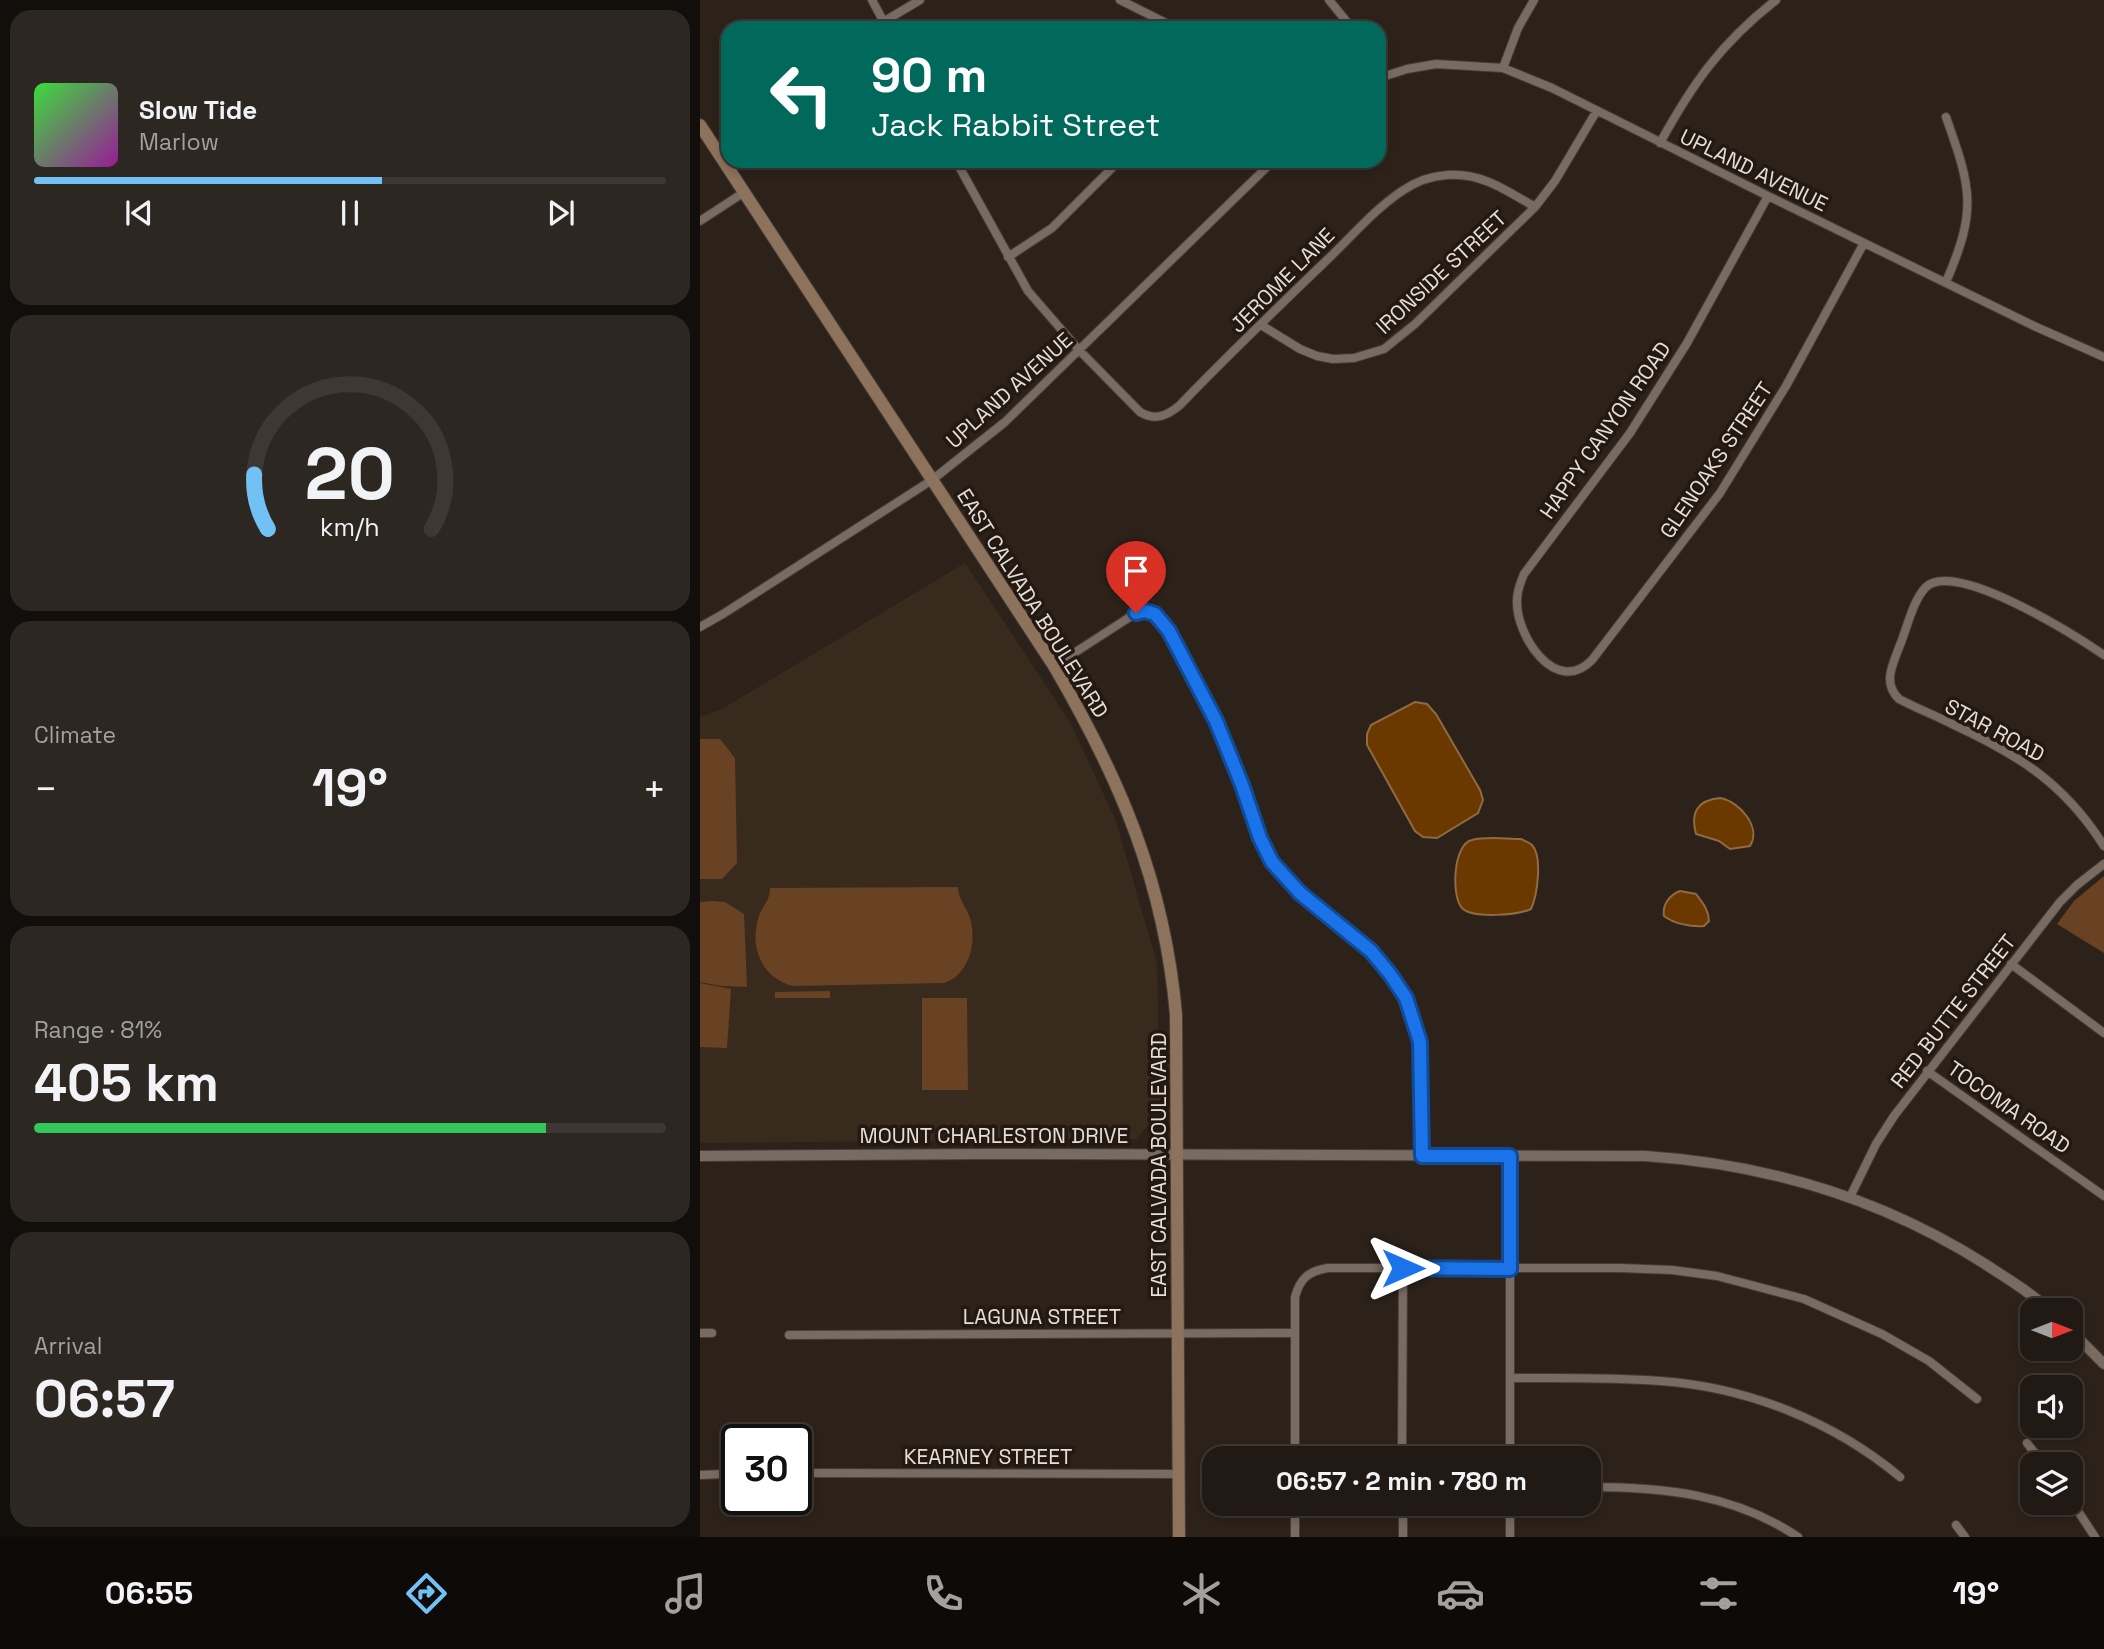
<!DOCTYPE html>
<html lang="en">
<head>
<meta charset="utf-8">
<style>
  :root { --surface:#211a14; --page:#2d2722; --text:#f1f3f6; --muted:#a2a1a0; --line:#3e3834; --accent:#72c1f5 }
  body { margin:0; font-family:"Space Grotesk",sans-serif; background:var(--page); color:var(--text); height:100vh; display:flex; flex-direction:column; font-size:26px; white-space:nowrap }
  * { box-sizing:border-box; margin:0 }
  p { font-size:23px; color:var(--muted) }
  .icon { flex:none; width:38px; height:38px; fill:none; stroke:currentColor; stroke-width:2; stroke-linecap:round; stroke-linejoin:round }
  .map { position:relative; flex:1; overflow:hidden }
  .details { display:flex; flex-direction:column; gap:10px; padding:10px; background:#120e0b; width:700px }
  .details>* { flex:none }
  .top-card { position:absolute; left:21px; top:21px; width:665px; height:147px; border-radius:21px; box-shadow:0 4px 10px #0003,0 0 0 2px var(--line); background:#00695c; color:#fff; overflow:hidden }
  .needle { width:46px; rotate:90deg }
  .tools { position:absolute; left:1320px; top:1298px; display:grid; gap:14px }
  .tools a { display:grid; place-items:center; width:63px; height:63px; border-radius:14px; background:var(--surface); box-shadow:0 4px 10px #0003,0 0 0 2px var(--line); font-size:35px }
  .speed { position:absolute; left:21px; top:1424px; display:flex; gap:14px; font-size:35px; font-weight:700; text-align:center }
  .speed>* { display:grid; place-content:center; width:91px; height:91px; border-radius:50%; background:var(--surface); box-shadow:0 4px 10px #0003,0 0 0 2px var(--line); line-height:1 }
  .speed .limit { border:4px solid #111; border-radius:10px; background:#fff; color:#111 }
  .pin { position:absolute; display:grid; place-items:center; width:60px; height:60px; color:#fff; margin:-72px -30px; border-radius:50% 50% 50% 0; rotate:-45deg; box-shadow:0 0 7px #0007 }
  .pin .icon { rotate:45deg }
  .me { position:absolute; width:77px; margin:-38px; rotate:90deg; stroke-linejoin:round; filter:drop-shadow(0 0 5px #0008) }
  .turn { display:flex; align-items:center; gap:24px; height:147px; padding:0 35px; font-size:32px }
  .turn .icon { width:91px; height:91px; stroke-width:2.5 }
  .turn b { display:block; font-size:49px; line-height:60px }
  .big { font-size:52px; font-weight:800; line-height:1.1 }
  .details .tile { flex:1; display:flex; flex-direction:column; justify-content:center; gap:10px; min-width:0; padding:0 24px; border-radius:21px; background:var(--page) }
  .details .dial { align-items:center; gap:0 }
  .dial svg { height:182px; overflow:visible; fill:none; stroke:var(--line); stroke-width:7; stroke-linecap:round; text-anchor:middle }
  .dial text { fill:var(--text); stroke:none }
  .song { display:flex; align-items:center; gap:21px }
  .cover { width:84px; height:84px; border-radius:10px; background:linear-gradient(135deg,hsl(120 70% 55%),hsl(300 70% 35%)) }
  .played { height:7px; border-radius:4px; background:linear-gradient(90deg,var(--accent) 55%,var(--line) 55%) }
  .keys { display:flex; justify-content:space-around; direction:ltr }
  .heat { display:flex; justify-content:space-between; align-items:center; font-size:38px; direction:ltr }
  .charge { height:10px; border-radius:5px; background:linear-gradient(90deg,#34c759 81%,var(--line) 0) }
  .trip { position:absolute; left:502px; top:1446px; width:399px; height:70px; border-radius:21px; background:var(--surface); box-shadow:0 4px 10px #0003,0 0 0 2px var(--line); font-weight:800; line-height:70px; text-align:center }
  .tab-bar { display:flex; height:112px; justify-content:space-around; align-items:center; background:#0d0a08; color:var(--muted) }
  .tab-bar .icon { width:49px; height:49px }
  .tab-bar .active { color:var(--accent) }
  .tab-bar b { font-size:32px; color:var(--text) }
  main { display:flex; flex:1; min-height:0 }
  .map>svg:first-child { display:block }
  .built { fill:#392a1e }
  .green { fill:#684223 }
  .water { fill:#6b3800; stroke:#906a41; stroke-width:2 }
  .lines { fill:none; stroke-linecap:round; stroke-linejoin:round }
  .minor-casing { stroke:#463e38; stroke-width:10 }
  .tertiary-casing { stroke:#463e38; stroke-width:12 }
  .secondary-casing { stroke:#463e38; stroke-width:14 }
  .minor { stroke:#786b62; stroke-width:8 }
  .tertiary { stroke:#786b62; stroke-width:10 }
  .secondary { stroke:#8d725c; stroke-width:12 }
  .route-casing { stroke:#114b97; stroke-width:18 }
  .route { stroke:#1a73e8; stroke-width:12 }
  .labels { text-anchor:middle; dominant-baseline:central; stroke-width:7; stroke-linejoin:round; paint-order:stroke }
  .street-label { font-size:21px; fill:#e5ded9; stroke:#231911 }
</style>
</head>
<body>
<main>
<section class="details">
<div class="tile">
<div class="song"><i class="cover"></i><div><b>Slow Tide</b><p>Marlow</p></div></div>
<div class="played"></div>
<div class="keys"><svg class="icon" aria-label="previous" viewBox="0 0 24 24"><path d="M18 5L8 12l10 7zM5 5v14"/></svg><svg class="icon" aria-label="pause" viewBox="0 0 24 24"><path d="M8 5v14M16 5v14"/></svg><svg class="icon" aria-label="next" viewBox="0 0 24 24"><path d="M6 5l10 7-10 7zM19 5v14"/></svg></div>
</div>
<div class="tile dial"><svg viewBox="0 0 100 80">
<path d="M14 69A42 42 0 1 1 86 69"/>
<path d="M14 69A42 42 0 0 1 8 45" stroke="#72c1f5"/>
<text x="50" y="56" font-size="32" font-weight="700">20</text>
<text x="50" y="72" font-size="11">km/h</text>
</svg></div>
<div class="tile"><p>Climate</p>
<div class="heat"><a>−</a><b class="big">19°</b><a>+</a></div>
</div>
<div class="tile"><p>Range · 81%</p><b class="big">405 km</b><div class="charge"></div></div>
<div class="tile"><p>Arrival</p><b class="big">06:57</b></div>
</section>
<div class="map">
<svg width="1404" height="1537" viewBox="0 0 1404 1537">
  <rect width="100%" height="100%" fill="#2c221a"/>
  <path class="built" d="M 265,563 L 370,722 L 416,821 L 457,963 L 460,1113 L 436,1139 L 0,1143 L 0,717 L 22,709 Z"/>
  <path class="green" d="M 0,739 L 20,739 L 35,758 L 37,863 L 22,879 L 0,879 Z
    M 1404,876 L 1404,953 L 1357,924 L 1374,901 Z
    M 258,887 C 258,899 266,906 270,918 C 277,942 270,974 244,983 L 93,986 C 60,978 48,943 60,913 C 65,903 70,899 70,888 Z
    M 13,901 L 25,902 L 44,914 L 47,987 L 21,986 L 0,982 L 0,902 Z
    M 0,983 L 31,989 L 27,1048 L 0,1047 Z
    M 130,991 L 130,998 L 75,998 L 75,992 Z
    M 222,998 L 267,998 L 268,1090 L 222,1090 Z"/>
  <path class="water" d="M 715,702 L 727,704 L 736,714 L 780,790 L 783,800 L 778,813 L 737,838 L 723,837 L 715,831 L 667,745 L 667,734 L 671,725 Z
    M 1020,798 C 1039,801 1062,827 1050,846 L 1030,849 L 1019,841 L 996,834 C 990,812 998,800 1020,798 Z
    M 821,839 C 825,841 829,842 832,845 C 843,857 837,896 831,909 C 818,915 773,919 762,908 C 751,896 753,844 772,840 C 787,836 806,839 821,839 Z
    M 980,891 L 996,894 C 1002,902 1009,910 1009,921 L 1004,926 C 992,927 974,924 964,916 C 962,904 970,895 980,891 Z"/>
  <g class="lines">
    <g class="minor-casing">
      <path id="minor" d="M 172,0 L 187,28
        M 420,0 L 476,28
        M 629,0 L 652,28
        M 183,22 L 220,0
        M 803,68 L 818,28 L 834,0
        M 679,78 L 707,69 L 736,64 L 803,68 L 852,88 L 1068,196 L 1334,326 L 1404,357
        M 960,143 C 993,83 1021,43 1076,0
        M 256,161 L 328,291 L 379,350 L 440,412 C 455,421 467,416 480,405 C 528,355 578,307 628,259 C 652,236 675,209 702,191 C 715,182 731,176 747,175 C 781,172 807,191 835,207
        M 1068,196 L 987,343 L 930,433 L 824,574 C 820,583 817,591 817,601 C 816,636 856,697 892,660 L 1020,493 L 1086,386 L 1164,243
        M 0,221 L 43,193
        M 308,257 L 352,228 L 419,161
        M 1246,282 C 1277,210 1272,190 1246,117
        M 561,325 L 600,349 L 617,356 L 633,359 L 654,358 L 684,349 L 715,324 L 835,207 L 855,181 L 896,112
        M 0,627 L 23,614 L 232,480 L 305,422 L 573,161
        M 1404,655 C 1376,636 1255,559 1226,587 C 1213,600 1207,628 1200,645 C 1193,664 1182,683 1199,699 C 1216,708 1234,715 1252,724 C 1319,755 1364,783 1404,846
        M 354,666 L 436,613 L 445,611 L 461,619 C 493,666 522,732 542,785 C 552,810 558,836 571,859 C 586,886 616,905 639,925 C 650,934 662,942 672,952 C 732,1014 722,1076 722,1156
        M 1311,964 L 1404,1033
        M 1227,1071 L 1404,1196
        M 1150,1197 L 1176,1144 L 1194,1116 L 1360,902 L 1377,885 L 1404,864
        M 0,1333 L 12,1333
        M 89,1335 L 594,1333
        M 810,1378 C 860,1378 910,1377 960,1381 C 1047,1387 1133,1421 1200,1477
        M 1327,1443 L 1344,1465
        M 595,1458 L 595,1297 C 600,1279 608,1271 628,1268 L 920,1268 L 972,1270 L 1017,1276 L 1104,1299 L 1182,1334 L 1229,1361 L 1277,1399
        M 702,1458 L 703,1268
        M 810,1458 L 810,1156
        M 96,1473 L 479,1474
        M 0,1475 L 24,1474
        M 889,1487 C 964,1487 1034,1494 1098,1537
        M 1370,1499 L 1395,1537
        M 595,1503 L 595,1537
        M 703,1503 L 703,1537
        M 1256,1525 L 1265,1537
        M 810,1537 L 810,1503"/>
    </g>
    <g class="tertiary-casing">
      <path id="tertiary" d="M 0,1156 L 286,1154 L 945,1156 C 1067,1164 1181,1198 1285,1264 C 1307,1279 1331,1292 1350,1311
        M 1370,1330 L 1404,1364"/>
    </g>
    <g class="secondary-casing">
      <path id="secondary" d="M 0,125 L 354,666 C 420,779 464,881 476,1014 L 479,1537"/>
    </g>
    <use href="#minor" class="minor"/>
    <use href="#tertiary" class="tertiary"/>
    <use href="#secondary" class="secondary"/>
  </g>
  <g class="lines">
    <g class="route-casing">
      <path id="route" d="M 436,613 L 445,611 L 455,614 L 469,631 L 516,721 L 542,785 L 560,838 L 572,862 L 600,893 L 671,951 L 690,974 L 706,998 L 720,1042 L 722,1156 L 810,1156 L 810,1269 L 703,1268"/>
    </g>
    <use href="#route" class="route"/>
  </g>
  <g class="labels">
    <g class="street-label">
      <text transform="translate(1054 170) rotate(26)">UPLAND AVENUE</text>
      <text transform="translate(741 272) rotate(-43)">IRONSIDE STREET</text>
      <text transform="translate(582 280) rotate(-45)">JEROME LANE</text>
      <text transform="translate(309 390) rotate(-42)">UPLAND AVENUE</text>
      <text transform="translate(905 430) rotate(-55)">HAPPY CANYON ROAD</text>
      <text transform="translate(1016 460) rotate(-56)">GLENOAKS STREET</text>
      <text transform="translate(333 603) rotate(58)">EAST CALVADA BOULEVARD</text>
      <text transform="translate(1295 730) rotate(28)">STAR ROAD</text>
      <text transform="translate(1253 1011) rotate(-52)">RED BUTTE STREET</text>
      <text transform="translate(1309 1107) rotate(35)">TOCOMA ROAD</text>
      <text x="294" y="1135">MOUNT CHARLESTON DRIVE</text>
      <text transform="translate(458 1165) rotate(-90)">EAST CALVADA BOULEVARD</text>
      <text x="342" y="1316">LAGUNA STREET</text>
      <text x="288" y="1456">KEARNEY STREET</text>
    </g>
  </g>
</svg>
<div class="tools">
<a><svg class="needle" viewBox="-14 -14 28 28"><path d="M0-13l5 13h-10z" fill="#e53935"/><path d="M0 13l5-13h-10z" fill="#a2a1a0"/></svg></a>
<a><svg class="icon" aria-label="sound" viewBox="0 0 24 24"><path d="M4 9h4l5-4v14l-5-4H4zM17 9q2 3 0 6"/></svg></a>
<a><svg class="icon" aria-label="layers" viewBox="0 0 24 24"><path d="M12 4l9 5-9 5-9-5zM3 14l9 5 9-5"/></svg></a>
</div>
<div class="speed"><div class="limit">30</div></div>
<div class="pin" style="left:436px;top:613px;background:#d93025"><svg class="icon" aria-label="arrive" viewBox="0 0 24 24"><path d="M6 21V4h12l-3 4 3 4H6"/></svg></div>
<svg class="me" style="left:703px;top:1268px" viewBox="-20 -20 40 40"><path d="M0-17L14 15 0 8-14 15z" fill="#1a73e8" stroke="#fff" stroke-width="4"/></svg>
<div class="trip">06:57 · 2 min · 780 m</div>
<div class="top-card">
<div class="turn"><svg class="icon" aria-label="left" viewBox="0 0 24 24"><path d="M17 20v-9H6M10 6l-5 5 5 5"/></svg><div><b>90 m</b>Jack Rabbit Street</div></div>
</div>
</div>
</main>
<nav class="tab-bar">
<b>06:55</b>
<svg class="icon active" aria-label="directions" viewBox="0 0 24 24"><path d="M12 3l9 9-9 9-9-9zM9 14v-3h6M13 9l2 2-2 2"/></svg>
<svg class="icon" aria-label="music" viewBox="0 0 24 24"><path d="M9 18V5l10-2v13"/><circle cx="6" cy="18" r="3"/><circle cx="16" cy="16" r="3"/></svg>
<svg class="icon" aria-label="phone" viewBox="0 0 24 24"><path d="M5 4h4l2 5-3 2q2 4 5 5l2-3 5 2v4C11 20 4 13 5 4z"/></svg>
<svg class="icon" aria-label="climate" viewBox="0 0 24 24"><path d="M12 3v18M4 7l16 10M4 17L20 7"/></svg>
<svg class="icon" aria-label="car" viewBox="0 0 24 24"><path d="M5 17H2v-5l4-1 3-4h7l3 4 3 1v5h-3M9 17h6M6 11h13"/><circle cx="7" cy="17" r="2"/><circle cx="17" cy="17" r="2"/></svg>
<svg class="icon" aria-label="filters" viewBox="0 0 24 24"><path d="M4 7h16M4 17h16"/><circle cx="9" cy="7" r="2"/><circle cx="15" cy="17" r="2"/></svg>
<b>19°</b>
</nav>
</body>
</html>
